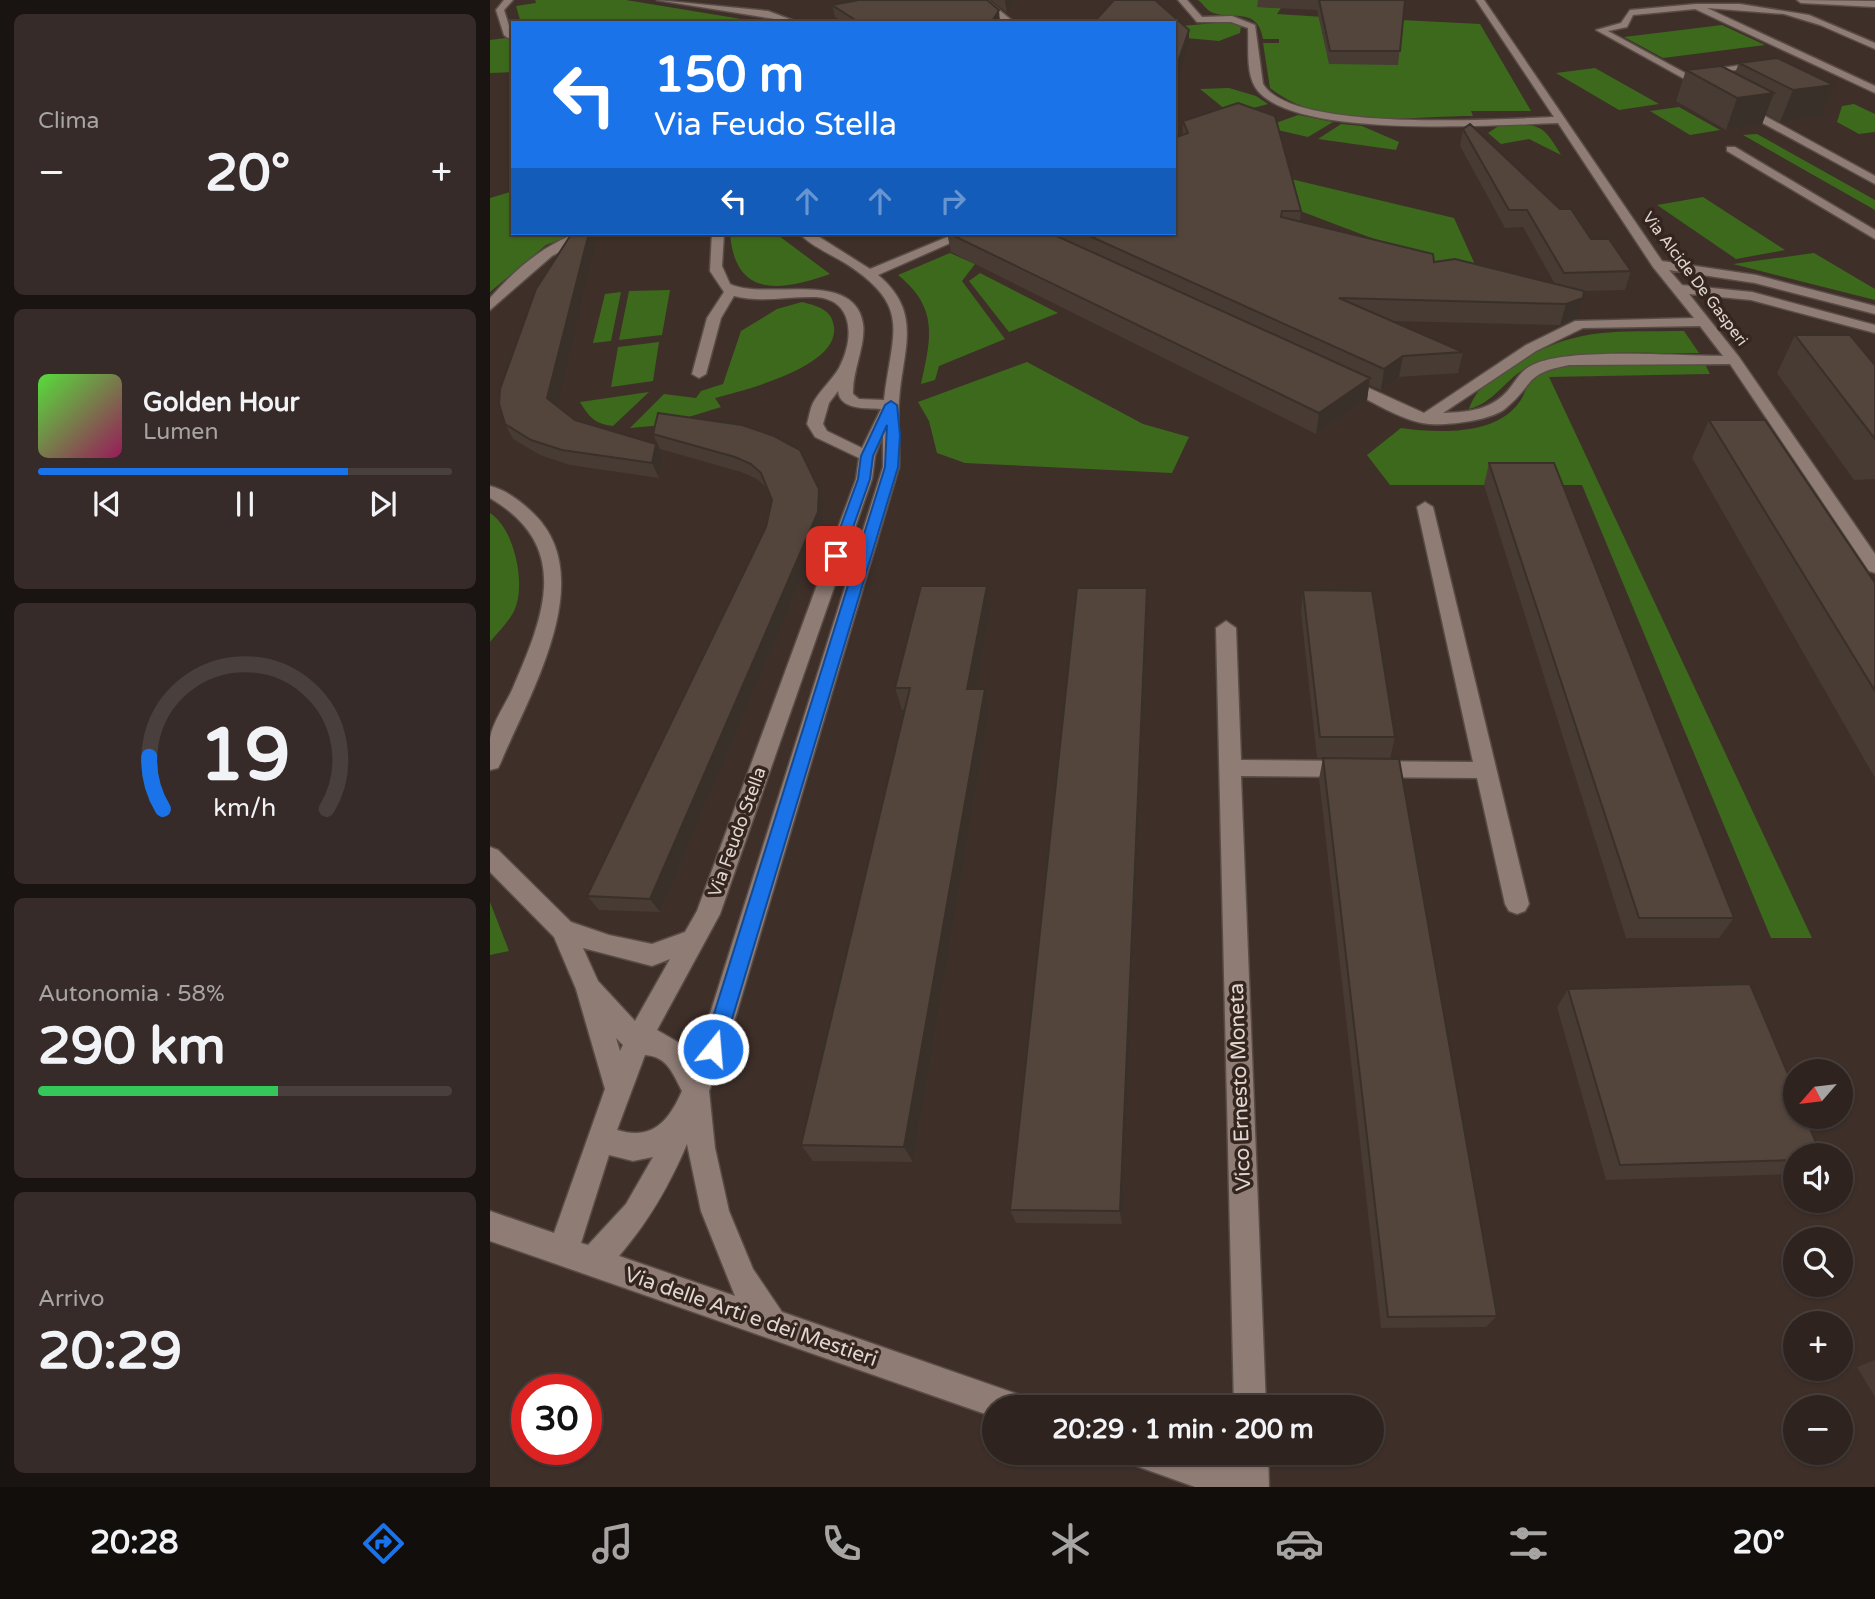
<!DOCTYPE html>
<html lang="it">
<head>
<meta charset="utf-8">
<style>
  :root { --surface:#2e231f; --page:#362b28; --text:#f1f3f6; --muted:#a7a4a4; --line:#49403d; --accent:#1a73e8 }
  body { margin:0; font-family:"Varela Round",sans-serif; background:var(--page); color:var(--text); height:100vh; display:flex; flex-direction:column; font-size:26px; white-space:nowrap }
  * { box-sizing:border-box; margin:0 }
  p { font-size:23px; color:var(--muted) }
  .icon { flex:none; width:38px; height:38px; fill:none; stroke:currentColor; stroke-width:2; stroke-linecap:round; stroke-linejoin:round }
  .map { position:relative; flex:1; overflow:hidden }
  .sheet { display:flex; flex-direction:column; gap:14px; padding:14px; background:#191311; width:490px }
  .sheet>* { flex:none }
  .guide { position:absolute; left:21px; top:21px; width:665px; height:214px; border-radius:0px; box-shadow:0 2px 5px #0004,0 0 0 2px var(--line); background:#1a73e8; color:#fff; overflow:hidden }
  .needle { width:46px; rotate:242deg }
  .buttons { position:absolute; left:1293px; top:1059px; display:grid; gap:14px }
  .buttons a { display:grid; place-items:center; width:70px; height:70px; border-radius:50%; background:var(--surface); box-shadow:0 2px 5px #0004,0 0 0 2px var(--line); font-size:35px }
  .speed { position:absolute; left:21px; top:1374px; display:flex; gap:14px; font-size:35px; font-weight:700; text-align:center }
  .speed>* { display:grid; place-content:center; width:91px; height:91px; border-radius:50%; background:var(--surface); box-shadow:0 2px 5px #0004,0 0 0 2px var(--line); line-height:1 }
  .speed .limit { border:10px solid #d22; background:#fff; color:#111 }
  .pin { position:absolute; display:grid; place-items:center; width:60px; height:60px; color:#fff; margin:-30px; border-radius:14px; box-shadow:0 4px 10px #0006 }
  .me { position:absolute; width:77px; margin:-38px; rotate:17deg; stroke-linejoin:round; filter:drop-shadow(0 0 5px #0008) }
  .turn { display:flex; align-items:center; gap:24px; height:147px; padding:0 28px; font-size:32px }
  .turn .icon { width:91px; height:91px; stroke-width:2.5 }
  .turn b { display:block; font-size:49px; line-height:60px }
  .lanes { display:flex; align-items:center; height:66px; padding:0 28px; background:#0003; justify-content:center; gap:35px; direction:ltr }
  .lanes .off { opacity:.35 }
  .big { font-size:52px; font-weight:700; line-height:1.1 }
  .sheet .widget { flex:1; display:flex; flex-direction:column; justify-content:center; gap:10px; min-width:0; padding:0 24px; border-radius:10px; background:var(--page) }
  .sheet .dial { align-items:center; gap:0 }
  .dial svg { height:182px; overflow:visible; fill:none; stroke:var(--line); stroke-width:7; stroke-linecap:round; text-anchor:middle }
  .dial text { fill:var(--text); stroke:none }
  .song { display:flex; align-items:center; gap:21px }
  .cover { width:84px; height:84px; border-radius:10px; background:linear-gradient(135deg,hsl(110 70% 55%),hsl(330 70% 35%)) }
  .played { height:7px; border-radius:4px; background:linear-gradient(90deg,var(--accent) 75%,var(--line) 75%) }
  .keys { display:flex; justify-content:space-around; direction:ltr }
  .heat { display:flex; justify-content:space-between; align-items:center; font-size:38px; direction:ltr }
  .charge { height:10px; border-radius:5px; background:linear-gradient(90deg,#34c759 58%,var(--line) 0) }
  .trip { position:absolute; left:492px; top:1395px; width:402px; height:70px; border-radius:35px; background:var(--surface); box-shadow:0 2px 5px #0004,0 0 0 2px var(--line); font-weight:700; line-height:70px; text-align:center }
  .menu { display:flex; height:112px; justify-content:space-around; align-items:center; background:#120e0c; color:var(--muted) }
  .menu .icon { width:49px; height:49px }
  .menu .selected { color:var(--accent) }
  .menu b { font-size:32px; color:var(--text) }
  main { display:flex; flex:1; min-height:0 }
  .map>svg:first-child { display:block }
  .green { fill:#3d691c }
  .lines { fill:none; stroke-linecap:round; stroke-linejoin:round }
  .minor-casing { stroke:#594c47; stroke-width:3 }
  .minor { fill:#8e7c75; fill-rule:evenodd }
  .wall { fill:#473b34 }
  .shaded-wall { fill:#3a302a }
  .building { fill:#53453c; stroke:#3a302a; stroke-width:2 }
  .route { fill:#1a73e8; stroke:#114b97; stroke-width:2 }
  .labels { text-anchor:middle; dominant-baseline:central; stroke-width:7; stroke-linejoin:round; paint-order:stroke }
  .far-street-label { font-size:16px; fill:#e0d6d2; stroke:#34251f }
  .street-label { font-size:18px; fill:#e0d6d2; stroke:#34251f }
  .near-street-label { font-size:21px; fill:#e0d6d2; stroke:#34251f }
</style>
</head>
<body>
<main>
<section class="sheet">
<div class="widget"><p>Clima</p>
<div class="heat"><a>−</a><b class="big">20°</b><a>+</a></div>
</div>
<div class="widget">
<div class="song"><i class="cover"></i><div><b>Golden Hour</b><p>Lumen</p></div></div>
<div class="played"></div>
<div class="keys"><svg class="icon" aria-label="previous" viewBox="0 0 24 24"><path d="M18 5L8 12l10 7zM5 5v14"/></svg><svg class="icon" aria-label="pause" viewBox="0 0 24 24"><path d="M8 5v14M16 5v14"/></svg><svg class="icon" aria-label="next" viewBox="0 0 24 24"><path d="M6 5l10 7-10 7zM19 5v14"/></svg></div>
</div>
<div class="widget dial"><svg viewBox="0 0 100 80">
<path d="M14 69A42 42 0 1 1 86 69"/>
<path d="M14 69A42 42 0 0 1 8 46" stroke="#1a73e8"/>
<text x="50" y="56" font-size="32" font-weight="700">19</text>
<text x="50" y="72" font-size="11">km/h</text>
</svg></div>
<div class="widget"><p>Autonomia · 58%</p><b class="big">290 km</b><div class="charge"></div></div>
<div class="widget"><p>Arrivo</p><b class="big">20:29</b></div>
</section>
<div class="map">
<svg width="1385" height="1487" viewBox="0 0 1385 1487">
  <rect width="100%" height="100%" fill="#3e2f29"/>
  <path class="green" d="M 45,0 L 136,0 L 276,23 L 31,23 L 26,6 L 46,3 Z
    M 708,0 L 770,0 L 768,7 L 791,8 L 787,14 L 834,17 L 832,34 L 864,36 L 911,20 L 990,24 L 1041,111 L 981,111 L 983,116 C 919,116 834,131 780,88 L 773,43 L 789,43 L 789,39 L 773,39 C 768,6 742,21 721,12 C 717,10 712,3 708,0 Z
    M 737,22 L 751,26 L 750,33 L 729,41 L 696,38 L 691,26 Z
    M 1232,25 L 1275,45 L 1173,58 L 1134,37 Z
    M 23,37 L 23,72 L 0,73 L 0,40 Z
    M 1105,68 L 1169,104 L 1129,110 L 1066,73 Z
    M 739,88 L 766,96 L 778,104 L 741,114 L 710,89 Z
    M 1364,104 L 1385,114 L 1385,132 L 1369,134 L 1347,122 L 1352,106 Z
    M 1189,107 L 1230,130 L 1200,135 L 1160,111 Z
    M 808,115 L 843,122 L 818,137 L 774,127 Z
    M 851,124 L 872,126 L 909,142 L 906,150 L 828,139 Z
    M 1010,125 C 1049,125 1051,121 1071,155 L 1039,139 L 1011,144 L 998,133 Z
    M 1267,134 L 1385,200 L 1385,210 L 1253,135 Z
    M 684,151 L 964,218 L 992,280 L 684,163 Z
    M 23,191 L 23,233 L 88,233 L 56,245 L 0,292 L 0,198 Z
    M 1213,197 L 1295,250 L 1246,259 L 1167,205 Z
    M 240,233 L 285,233 L 340,274 C 291,291 245,299 240,233 Z
    M 460,253 L 485,264 L 472,281 L 515,339 L 449,366 L 445,380 L 431,384 C 441,338 449,308 408,275 Z
    M 1324,253 L 1385,289 L 1385,300 L 1243,264 Z
    M 490,273 L 568,313 L 519,332 L 479,281 Z
    M 180,290 L 172,335 L 129,340 L 139,291 Z
    M 131,292 L 121,341 L 103,343 L 115,294 Z
    M 312,302 C 327,306 342,309 344,327 C 349,367 255,390 225,398 L 231,407 L 173,425 L 140,428 L 174,394 L 206,398 L 211,391 L 233,384 L 251,331 L 287,309 Z
    M 1194,331 L 1209,353 C 1156,354 1095,348 1045,364 C 1018,373 1007,402 979,409 C 986,388 1000,380 1019,368 C 1083,326 1121,332 1194,331 Z
    M 169,342 L 163,381 L 121,387 L 128,347 Z
    M 537,362 L 653,424 L 699,437 L 682,473 L 475,463 L 447,453 L 439,421 L 428,402 Z
    M 1215,364 L 1220,374 L 1059,377 L 1322,938 L 1281,938 L 1092,485 L 900,485 L 877,455 L 911,428 C 947,433 1003,436 1028,404 C 1037,393 1037,376 1053,371 C 1096,358 1168,365 1215,364 Z
    M 159,392 L 123,426 C 105,424 99,417 90,402 Z
    M 0,513 C 24,528 35,581 26,606 C 22,619 8,632 0,642 Z
    M 0,902 L 19,951 L 0,955 Z"/>
  <g class="lines">
    <g class="minor-casing">
      <path id="minor" d="M 14,0 L 23,0 L 14,10 L 22,35 L 18,38 L 14,35 L 6,10 Z
        M 167,0 L 278,11 L 310,23 Z
        M 488,0 L 497,0 L 525,23 L 515,23 Z
        M 688,0 L 697,0 L 712,17 L 742,16 L 765,25 L 773,84 C 802,133 1010,119 1064,117 L 986,0 L 994,0 L 1172,261 L 1266,275 L 1385,306 L 1385,314 L 1265,283 L 1179,270 L 1192,285 L 1262,292 L 1385,325 L 1385,333 L 1261,300 L 1199,294 L 1249,357 L 1385,554 L 1385,573 L 1379,571 L 1240,364 L 1079,365 C 1033,374 1046,383 1016,408 C 1001,421 951,427 932,423 C 904,417 875,397 849,385 L 849,379 L 859,379 L 934,413 L 1036,345 L 1085,321 L 1204,318 L 1163,267 L 1068,123 C 1006,125 809,139 768,91 C 755,76 759,47 758,28 L 741,22 L 707,22 ZM 1210,326 L 1233,356 C 1186,356 1087,348 1047,363 C 1032,369 1029,376 1020,388 C 1003,410 979,412 953,413 L 1046,351 L 1093,328 Z
        M 1307,0 L 1385,1 L 1385,7 L 1311,3 Z
        M 1250,4 L 1319,15 L 1385,43 L 1385,49 L 1330,25 L 1294,14 L 1217,8 L 1385,86 L 1385,93 L 1205,9 L 1143,15 L 1137,27 L 1118,31 L 1221,87 L 1218,92 L 1106,30 L 1131,23 L 1140,10 L 1206,4 Z
        M 1278,61 L 1275,66 L 1210,75 L 1205,72 Z
        M 1245,104 L 1253,104 L 1385,176 L 1385,184 L 1245,108 Z
        M 1237,147 L 1245,147 L 1385,230 L 1385,239 L 1237,151 Z
        M 88,233 L 105,233 L 62,256 L 0,310 L 0,298 C 25,270 53,245 88,233 Z
        M 222,233 L 234,233 L 232,266 L 240,284 C 275,301 365,268 373,324 C 376,345 362,371 363,394 L 369,399 L 394,400 C 402,330 423,307 355,263 C 340,254 321,246 309,233 L 323,233 L 380,269 L 467,233 L 483,233 L 388,275 C 434,313 412,351 409,401 C 407,423 410,445 409,467 L 236,1049 L 219,1091 L 225,1148 L 239,1211 L 263,1269 L 292,1312 L 533,1396 L 538,1407 L 504,1407 L 504,1417 L 0,1241 L 0,1211 L 64,1233 L 115,1089 L 86,989 L 64,937 L 0,872 L 0,847 L 8,850 L 81,922 L 119,935 L 162,944 L 195,932 L 207,911 L 366,479 L 369,458 L 325,437 L 317,424 C 319,417 320,409 323,403 C 330,390 342,380 349,368 C 364,340 365,300 326,297 C 299,296 271,303 244,296 L 231,318 L 216,374 L 209,378 L 202,374 L 217,318 L 234,292 L 220,271 ZM 348,391 C 350,410 376,408 391,409 L 372,448 L 337,431 L 333,424 L 339,403 ZM 393,434 L 393,467 L 205,1061 L 198,1048 L 167,1030 L 230,914 L 382,479 L 385,456 ZM 93,948 L 162,966 L 180,959 L 145,1021 L 108,981 ZM 126,1038 L 133,1045 L 130,1051 ZM 155,1055 C 177,1056 183,1074 192,1091 C 179,1121 162,1141 127,1130 ZM 197,1144 L 211,1211 L 245,1296 L 129,1256 C 159,1221 179,1186 197,1144 ZM 119,1155 L 143,1161 L 163,1157 L 136,1204 L 98,1245 L 91,1243 Z
        M 0,486 C 17,490 33,503 45,515 C 109,579 39,695 11,762 L 8,768 L 0,770 C 0,760 0,748 0,738 C 3,722 15,705 22,690 C 54,616 83,547 0,498 Z
        M 935,502 L 943,507 L 1039,904 L 1035,911 L 1027,914 L 1019,911 L 1015,904 L 987,778 L 751,776 L 776,1407 L 744,1407 L 726,628 L 736,621 L 746,628 L 751,760 L 983,762 L 927,507 Z
        M 637,1452 L 702,1452 L 745,1467 L 744,1452 L 778,1452 L 779,1487 L 705,1487 L 641,1464 Z"/>
    </g>
    <use href="#minor" class="minor"/>
  </g>
  <path class="wall" d="M 501,0 L 525,0 L 517,13 Z
    M 768,0 L 915,0 L 908,65 L 839,64 L 827,10 L 767,7 Z
    M 342,5 L 510,23 L 353,23 L 345,17 Z
    M 1249,63 L 1344,85 L 1331,116 L 1290,122 L 1276,114 L 1272,124 L 1236,130 L 1186,101 L 1196,70 L 1245,73 Z
    M 693,121 L 811,211 L 810,222 L 944,262 L 1065,284 L 1033,227 L 1015,228 L 970,146 L 973,129 L 1101,239 L 1141,271 L 1135,290 L 1093,291 L 1093,298 L 1087,318 L 1070,325 L 901,321 L 973,352 L 968,373 L 909,377 L 891,390 L 879,385 L 877,400 L 826,434 L 461,252 L 457,233 L 684,233 L 693,134 Z
    M 1305,335 L 1385,365 L 1385,479 L 1364,480 L 1287,373 Z
    M 66,405 L 85,420 L 166,444 L 173,459 L 169,478 L 80,465 L 50,455 L 23,439 L 15,424 Z
    M 168,413 L 334,505 L 333,527 L 170,912 L 109,910 L 97,896 L 276,527 L 282,501 L 277,488 L 267,479 L 251,472 L 170,449 L 163,434 Z
    M 1219,420 L 1385,583 L 1385,778 L 1202,458 Z
    M 999,463 L 1244,918 L 1229,938 L 1136,938 L 994,485 Z
    M 813,590 L 905,737 L 900,759 L 1007,1316 L 996,1327 L 891,1328 L 829,779 L 833,758 L 827,758 L 811,612 Z
    M 501,608 L 486,689 L 495,689 L 499,711 L 423,1162 L 323,1161 L 311,1145 L 415,710 L 412,710 L 405,688 Z
    M 657,609 L 632,1224 L 526,1223 L 520,1210 Z
    M 1078,989 L 1306,1155 L 1306,1174 L 1116,1180 L 1067,1007 Z
    M 1385,1360 L 1385,1397 L 1367,1367 Z"/>
  <path class="shaded-wall" d="M 516,0 L 525,0 L 517,13 L 515,1 Z
    M 509,10 L 510,23 L 501,23 Z
    M 699,30 L 699,42 L 684,88 L 684,74 Z
    M 1344,85 L 1331,116 L 1290,122 L 1303,90 Z
    M 1284,93 L 1272,124 L 1236,130 L 1247,98 Z
    M 99,233 L 108,233 L 65,413 L 57,398 Z
    M 1093,298 L 1087,318 L 1070,325 L 1076,304 Z
    M 913,356 L 909,377 L 891,390 L 894,369 Z
    M 880,378 L 877,400 L 826,434 L 829,413 Z
    M 166,444 L 173,459 L 169,478 L 162,463 Z
    M 329,489 L 334,505 L 333,527 L 170,912 L 160,899 Z
    M 497,586 L 501,608 L 482,711 L 477,689 Z
    M 657,588 L 657,609 L 632,1224 L 630,1211 Z
    M 495,689 L 499,711 L 423,1162 L 414,1147 Z"/>
  <path class="building" d="M 369,0 L 497,0 L 509,10 L 501,23 L 370,23 L 342,5 Z
    M 624,0 L 665,0 L 699,30 L 684,74 L 684,23 L 603,23 Z
    M 829,0 L 915,0 L 910,51 L 840,51 Z
    M 1287,58 L 1344,85 L 1303,90 L 1249,63 Z
    M 1231,66 L 1284,93 L 1247,98 L 1196,70 Z
    M 748,103 L 785,116 L 811,211 L 792,211 L 791,217 L 943,254 L 944,262 L 965,259 L 1094,291 L 1093,298 L 1076,304 L 849,298 L 973,352 L 913,356 L 894,369 L 593,233 L 684,233 L 684,138 L 698,133 L 693,121 Z
    M 980,124 L 1070,209 L 1081,209 L 1101,239 L 1119,239 L 1141,271 L 1074,273 L 1037,210 L 1019,210 L 973,129 Z
    M 82,233 L 99,233 L 57,398 L 85,420 L 166,444 L 162,463 L 72,450 L 41,440 L 15,424 L 9,404 L 10,389 L 46,289 Z
    M 458,233 L 560,233 L 880,378 L 829,413 Z
    M 1305,335 L 1360,335 L 1385,365 L 1385,439 Z
    M 168,413 L 252,425 L 284,436 L 310,450 L 329,489 L 328,512 L 160,899 L 97,896 L 276,527 L 282,500 L 271,473 L 261,464 L 245,457 L 163,434 Z
    M 1219,420 L 1275,420 L 1385,583 L 1385,691 Z
    M 999,463 L 1064,463 L 1244,918 L 1149,918 Z
    M 431,586 L 497,586 L 477,689 L 495,689 L 414,1147 L 311,1145 L 420,688 L 405,688 Z
    M 587,588 L 657,588 L 630,1211 L 520,1210 Z
    M 813,590 L 882,591 L 905,737 L 830,737 Z
    M 833,758 L 909,759 L 1007,1316 L 898,1317 Z
    M 1260,984 L 1306,1093 L 1306,1116 L 1315,1116 L 1331,1155 L 1306,1155 L 1306,1160 L 1130,1165 L 1078,989 Z"/>
  <path class="route" d="M 401,401 L 407,405 L 410,435 L 408,467 L 233,1049 L 230,1056 L 223,1058 L 216,1056 L 213,1049 L 395,467 L 397,425 L 383,456 L 380,479 L 353,556 L 346,560 L 340,556 L 368,479 L 371,456 L 395,405 Z"/>
  <g class="labels">
    <g class="far-street-label">
      <text transform="translate(1205 279) rotate(53)">Via Alcide De Gasperi</text>
    </g>
    <g class="street-label">
      <text transform="translate(247 832) rotate(-70)">Via Feudo Stella</text>
    </g>
    <g class="near-street-label">
      <text transform="translate(750 1087) rotate(-92)">Vico Ernesto Moneta</text>
      <text transform="translate(261 1317) rotate(19)">Via delle Arti e dei Mestieri</text>
    </g>
  </g>
</svg>
<div class="buttons">
<a><svg class="needle" viewBox="-14 -14 28 28"><path d="M0-13l5 13h-10z" fill="#e53935"/><path d="M0 13l5-13h-10z" fill="#a7a4a4"/></svg></a>
<a><svg class="icon" aria-label="sound" viewBox="0 0 24 24"><path d="M4 9h4l5-4v14l-5-4H4zM17 9q2 3 0 6"/></svg></a>
<a><svg class="icon" aria-label="search" viewBox="0 0 24 24"><circle cx="10" cy="10" r="6"/><path d="M15 15l6 6"/></svg></a>
<a>+</a>
<a>−</a>
</div>
<div class="speed"><div class="limit">30</div></div>
<div class="pin" style="left:346px;top:556px;background:#d93025"><svg class="icon" aria-label="arrive" viewBox="0 0 24 24"><path d="M6 21V4h12l-3 4 3 4H6"/></svg></div>
<svg class="me" style="left:223px;top:1049px" viewBox="-20 -20 40 40"><circle r="17" fill="#1a73e8" stroke="#fff" stroke-width="3"/><path d="M0-11L8 9 0 5-8 9z" fill="#fff"/></svg>
<div class="trip">20:29 · 1 min · 200 m</div>
<div class="guide">
<div class="turn"><svg class="icon" aria-label="left" viewBox="0 0 24 24"><path d="M17 20v-9H6M10 6l-5 5 5 5"/></svg><div><b>150 m</b>Via Feudo Stella</div></div>
<div class="lanes"><svg class="icon" aria-label="left" viewBox="0 0 24 24"><path d="M17 20v-9H6M10 6l-5 5 5 5"/></svg><svg class="icon off" aria-label="ahead" viewBox="0 0 24 24"><path d="M12 20V5M6 11l6-6 6 6"/></svg><svg class="icon off" aria-label="ahead" viewBox="0 0 24 24"><path d="M12 20V5M6 11l6-6 6 6"/></svg><svg class="icon off" aria-label="right" viewBox="0 0 24 24"><path d="M7 20v-9h11M14 6l5 5-5 5"/></svg></div>
</div>
</div>
</main>
<nav class="menu">
<b>20:28</b>
<svg class="icon selected" aria-label="directions" viewBox="0 0 24 24"><path d="M12 3l9 9-9 9-9-9zM9 14v-3h6M13 9l2 2-2 2"/></svg>
<svg class="icon" aria-label="music" viewBox="0 0 24 24"><path d="M9 18V5l10-2v13"/><circle cx="6" cy="18" r="3"/><circle cx="16" cy="16" r="3"/></svg>
<svg class="icon" aria-label="phone" viewBox="0 0 24 24"><path d="M5 4h4l2 5-3 2q2 4 5 5l2-3 5 2v4C11 20 4 13 5 4z"/></svg>
<svg class="icon" aria-label="climate" viewBox="0 0 24 24"><path d="M12 3v18M4 7l16 10M4 17L20 7"/></svg>
<svg class="icon" aria-label="car" viewBox="0 0 24 24"><path d="M5 17H2v-5l4-1 3-4h7l3 4 3 1v5h-3M9 17h6M6 11h13"/><circle cx="7" cy="17" r="2"/><circle cx="17" cy="17" r="2"/></svg>
<svg class="icon" aria-label="filters" viewBox="0 0 24 24"><path d="M4 7h16M4 17h16"/><circle cx="9" cy="7" r="2"/><circle cx="15" cy="17" r="2"/></svg>
<b>20°</b>
</nav>
</body>
</html>
